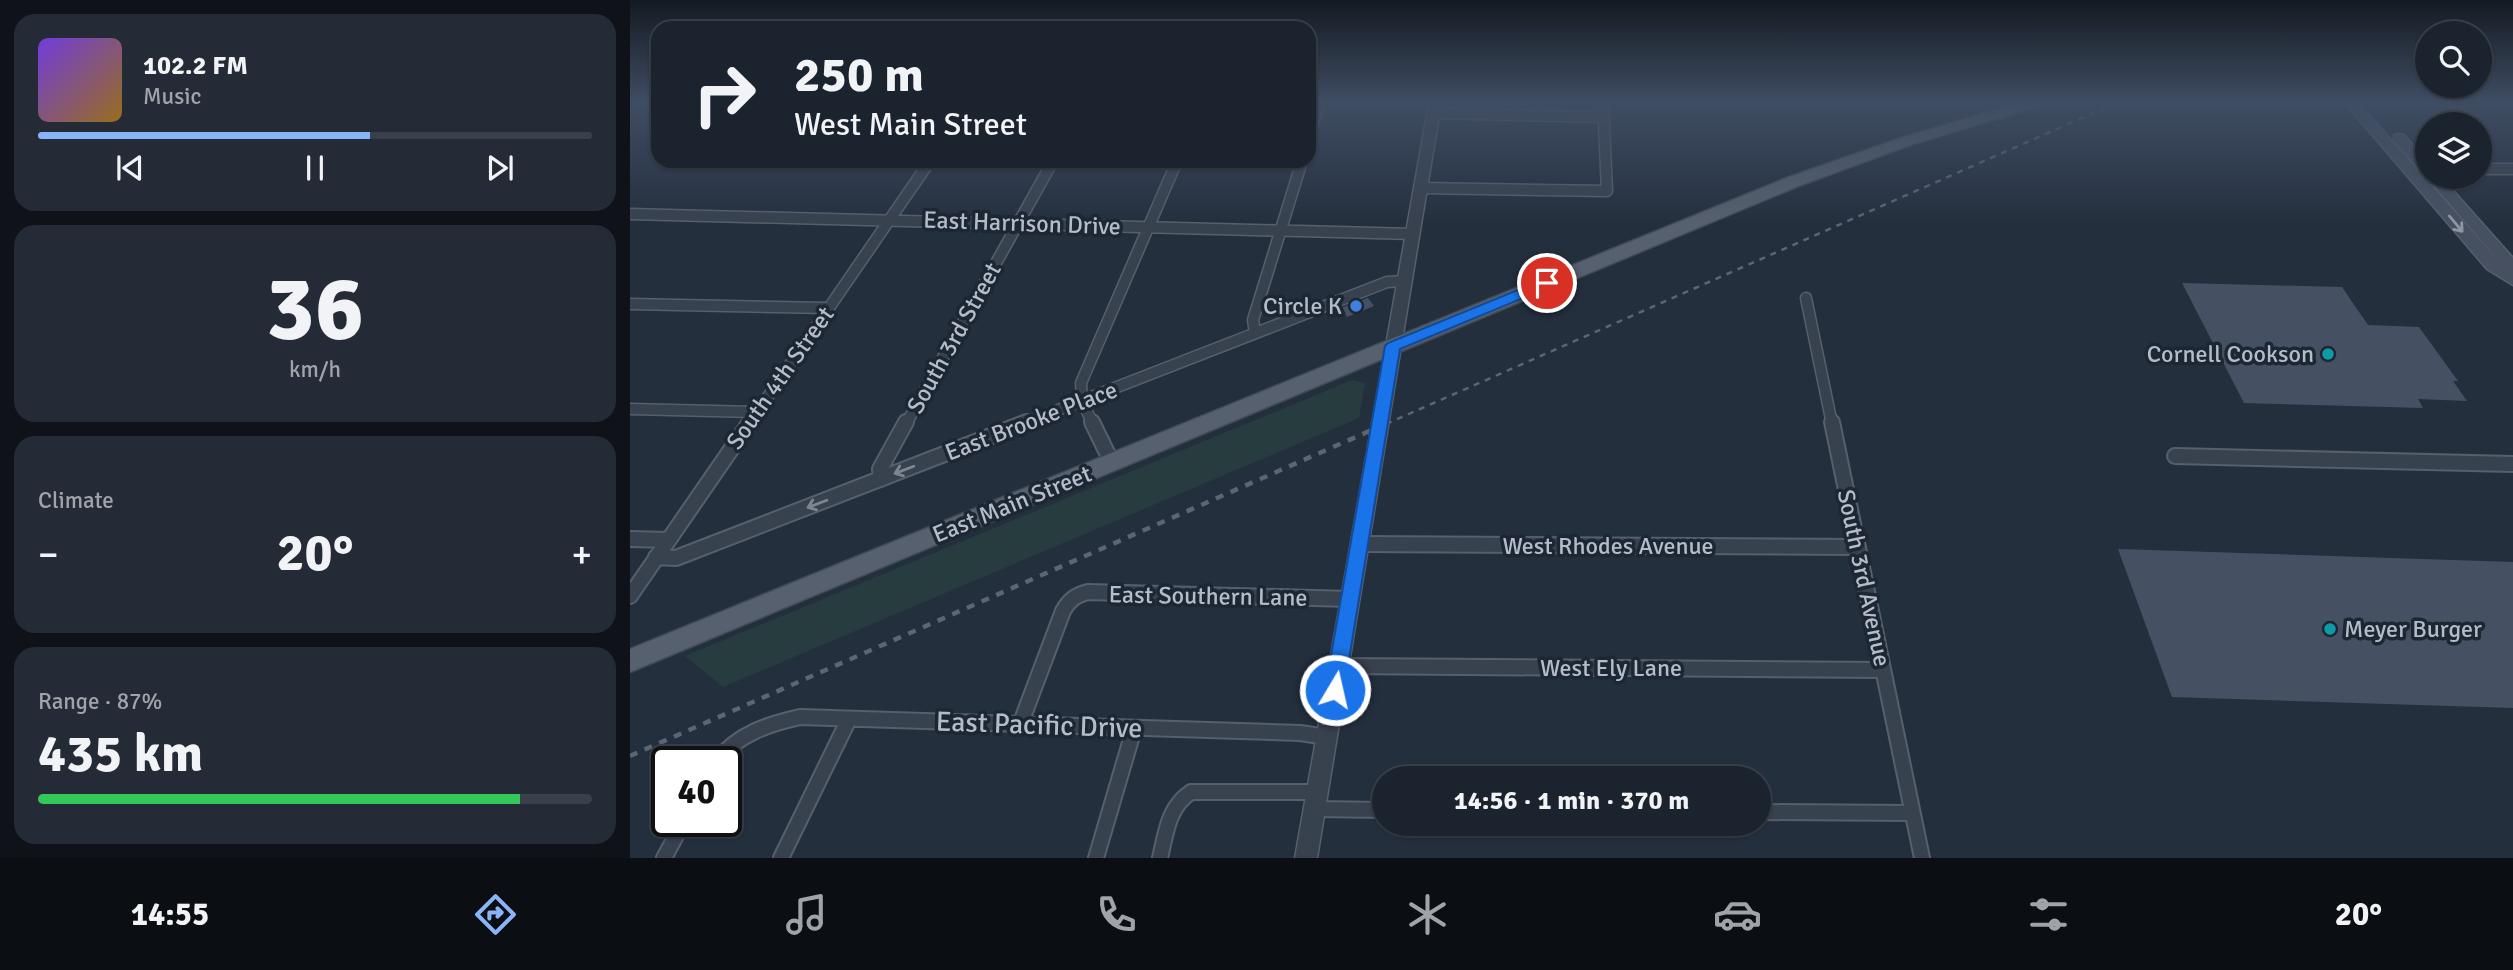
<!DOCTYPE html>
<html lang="en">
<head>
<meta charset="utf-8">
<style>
  :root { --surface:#1b232e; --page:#242b36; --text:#f1f3f6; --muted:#a0a4aa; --line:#39404a; --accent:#8ab4f8 }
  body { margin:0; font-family:Signika,sans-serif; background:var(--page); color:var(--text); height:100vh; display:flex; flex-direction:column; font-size:26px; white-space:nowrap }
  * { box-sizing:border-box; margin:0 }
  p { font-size:23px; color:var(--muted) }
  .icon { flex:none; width:38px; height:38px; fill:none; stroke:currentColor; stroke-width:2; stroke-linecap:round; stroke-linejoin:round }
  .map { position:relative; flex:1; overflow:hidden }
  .sheet { display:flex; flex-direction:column; gap:14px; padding:14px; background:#0f1319; width:630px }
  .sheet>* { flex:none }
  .top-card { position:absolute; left:21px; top:21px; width:665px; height:147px; border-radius:21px; box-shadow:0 2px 5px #0004,0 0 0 2px var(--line); background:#1b232e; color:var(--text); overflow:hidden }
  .controls { position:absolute; left:1785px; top:21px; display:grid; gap:14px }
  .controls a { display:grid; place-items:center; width:77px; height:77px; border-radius:50%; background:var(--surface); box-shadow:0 2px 5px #0004,0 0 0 2px var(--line); font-size:35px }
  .speed { position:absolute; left:21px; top:746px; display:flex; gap:14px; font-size:35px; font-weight:700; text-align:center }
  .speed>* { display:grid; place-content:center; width:91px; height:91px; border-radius:50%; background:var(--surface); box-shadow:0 2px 5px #0004,0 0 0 2px var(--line); line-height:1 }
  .speed .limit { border:4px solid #111; border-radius:10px; background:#fff; color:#111 }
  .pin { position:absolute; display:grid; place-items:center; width:60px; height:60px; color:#fff; margin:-30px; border:4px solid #fff; border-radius:50%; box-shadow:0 2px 7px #0007 }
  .me { position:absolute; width:77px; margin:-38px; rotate:9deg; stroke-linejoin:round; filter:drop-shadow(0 0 5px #0008) }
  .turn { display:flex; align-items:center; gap:24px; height:147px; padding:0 28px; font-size:32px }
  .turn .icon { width:91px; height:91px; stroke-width:2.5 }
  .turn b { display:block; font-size:49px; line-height:60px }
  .big { font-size:52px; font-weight:700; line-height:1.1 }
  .sheet .card { flex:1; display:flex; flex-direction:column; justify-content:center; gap:10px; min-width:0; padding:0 24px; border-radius:21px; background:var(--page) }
  .sheet .dial { align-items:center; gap:0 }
  .dial b { font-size:91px; line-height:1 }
  .song { display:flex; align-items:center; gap:21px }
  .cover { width:84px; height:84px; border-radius:10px; background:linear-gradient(135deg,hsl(260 70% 55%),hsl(40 70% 35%)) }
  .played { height:7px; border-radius:4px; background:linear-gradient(90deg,var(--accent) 60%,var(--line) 60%) }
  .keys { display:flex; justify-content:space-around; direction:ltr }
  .heat { display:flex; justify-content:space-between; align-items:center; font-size:38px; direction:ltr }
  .charge { height:10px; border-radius:5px; background:linear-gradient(90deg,#34c759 87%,var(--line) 0) }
  .trip { position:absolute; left:742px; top:766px; width:399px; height:70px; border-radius:35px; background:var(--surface); box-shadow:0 2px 5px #0004,0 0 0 2px var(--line); font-weight:700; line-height:70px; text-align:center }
  .tab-bar { display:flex; height:112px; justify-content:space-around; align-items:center; background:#0b0e12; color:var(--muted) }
  .tab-bar .icon { width:49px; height:49px }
  .tab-bar .on { color:var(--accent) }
  .tab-bar b { font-size:32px; color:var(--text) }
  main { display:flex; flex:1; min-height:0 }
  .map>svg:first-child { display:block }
  .green { fill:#263c3f }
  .building { fill:#455162 }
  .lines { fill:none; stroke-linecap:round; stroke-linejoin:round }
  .minor-far1-casing { stroke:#565f6c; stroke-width:13 }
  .minor-casing { stroke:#565f6c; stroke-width:18 }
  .tertiary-casing { stroke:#565f6c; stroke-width:3 }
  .secondary-casing { stroke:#565f6c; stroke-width:3 }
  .primary-casing { stroke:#414a57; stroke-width:3 }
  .minor-far1 { stroke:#38414e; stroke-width:10 }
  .minor { stroke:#38414e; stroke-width:14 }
  .tertiary { fill:#38414e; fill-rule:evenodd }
  .secondary { fill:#465061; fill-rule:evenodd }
  .primary { fill:#56606e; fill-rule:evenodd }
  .rail-far1 { stroke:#5a6575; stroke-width:2.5; stroke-dasharray:6 6; stroke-linecap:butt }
  .rail { stroke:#5a6575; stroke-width:4.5; stroke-dasharray:8 8; stroke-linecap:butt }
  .oneway { stroke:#8e96a5 }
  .oneway2 { stroke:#7c8592 }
  .route { fill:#1a73e8; stroke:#114b97; stroke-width:2 }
  .shop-dot { fill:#3f7fe0; stroke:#1d2633; stroke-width:2.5 }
  .culture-dot { fill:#0f9aa8; stroke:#1d2633; stroke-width:2.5 }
  .labels { text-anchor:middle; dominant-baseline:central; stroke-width:7; stroke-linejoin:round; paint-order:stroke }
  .street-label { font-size:24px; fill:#b4bcc9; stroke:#1d2633 }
  .poi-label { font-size:24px; fill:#b4bcc9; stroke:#1d2633; text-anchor:end }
  .near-street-label { font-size:28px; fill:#b4bcc9; stroke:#1d2633 }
</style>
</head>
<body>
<main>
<section class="sheet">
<div class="card">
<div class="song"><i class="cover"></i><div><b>102.2 FM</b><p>Music</p></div></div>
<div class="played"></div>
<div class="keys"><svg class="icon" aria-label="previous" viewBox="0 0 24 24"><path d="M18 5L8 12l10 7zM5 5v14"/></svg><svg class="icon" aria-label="pause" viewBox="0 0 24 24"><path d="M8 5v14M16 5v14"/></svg><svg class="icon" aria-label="next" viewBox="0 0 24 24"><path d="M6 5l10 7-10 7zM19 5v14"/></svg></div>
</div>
<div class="card dial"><b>36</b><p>km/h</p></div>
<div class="card"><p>Climate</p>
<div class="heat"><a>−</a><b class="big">20°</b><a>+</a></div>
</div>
<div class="card"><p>Range · 87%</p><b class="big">435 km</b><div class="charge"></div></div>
</section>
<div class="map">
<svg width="1883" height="858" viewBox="0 0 1883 858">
  <rect width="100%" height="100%" fill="#242f3e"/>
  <path class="green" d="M 722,380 L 735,383 L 729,418 L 93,687 L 55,656 Z"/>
  <path class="building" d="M 1552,283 L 1712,287 L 1738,325 L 1789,327 L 1828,381 L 1823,381 L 1837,401 L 1788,399 L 1793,408 L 1614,403 Z
    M 738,298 L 744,306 L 717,317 L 711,308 Z
    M 1488,549 L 1883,562 L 1883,708 L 1542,697 Z"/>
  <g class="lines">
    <g class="minor-far1-casing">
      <path id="minor-far1" d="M 803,113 L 974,117
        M 679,137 L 689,103
        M 1850,169 L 1883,169
        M 791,188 L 977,191 L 973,103
        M 0,214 L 783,234
        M 1176,298 L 1202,424
        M 0,304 L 198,308
        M 625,333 L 623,320 L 672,161
        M 0,409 L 125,412
        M 119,424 L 300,161
        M 276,424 L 423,161
        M 392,424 L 757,282 L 775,281
        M 463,424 L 452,401 L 451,383 L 547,161"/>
    </g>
    <g class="minor-casing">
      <path id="minor" d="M 462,422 L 482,463
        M 1202,422 L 1292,858
        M 1545,456 L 1883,464
        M 251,479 L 250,469 L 276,422
        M 0,539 L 38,540
        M 729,544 L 1228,547
        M 26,557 L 46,558 L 397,422
        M 0,596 L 120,422
        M 709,666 L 1253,670
        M 390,725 L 433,611 C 439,600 446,595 458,592 L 720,599
        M 87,761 C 107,734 139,724 170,717 L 670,733 L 697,737
        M 685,809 L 754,810
        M 1129,812 L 1282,813
        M 34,858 L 54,821
        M 151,858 L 219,719
        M 466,858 L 504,729
        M 530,858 C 536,833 538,807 561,792 L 688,792"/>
    </g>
    <g class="tertiary-casing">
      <path id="tertiary" d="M 799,103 L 811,103 L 687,858 L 665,858 Z"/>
    </g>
    <g class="secondary-casing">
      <path id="secondary" d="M 1715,103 L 1728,103 L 1873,266 L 1797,177 L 1811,177 L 1883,258 L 1883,285 L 1857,269 Z
        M 1769,134 L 1774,135 L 1797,161 L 1797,173 L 1792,172 L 1764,141 L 1764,135 Z"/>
    </g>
    <g class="primary-casing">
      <path id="primary" d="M 1389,103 L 1413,103 L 1410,106 L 1283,144 L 1171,185 L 0,672 L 0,649 L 1159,177 L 1271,138 Z"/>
    </g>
    <use href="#minor-far1" class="minor-far1"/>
    <use href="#minor" class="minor"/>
    <use href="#tertiary" class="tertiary"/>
    <use href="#secondary" class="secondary"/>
    <use href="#primary" class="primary"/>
    <path class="rail-far1" d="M 756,424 L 1486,103"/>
    <path class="rail" d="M 0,756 L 760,422"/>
  </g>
  <defs><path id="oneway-shaft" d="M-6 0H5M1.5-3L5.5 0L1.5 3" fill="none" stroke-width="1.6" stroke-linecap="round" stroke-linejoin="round" transform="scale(1.75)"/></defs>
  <use class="oneway" href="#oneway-shaft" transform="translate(1826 224) rotate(50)"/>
  <g class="oneway2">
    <use href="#oneway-shaft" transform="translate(274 470) rotate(159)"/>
    <use href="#oneway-shaft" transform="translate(187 504) rotate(159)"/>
  </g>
  <linearGradient id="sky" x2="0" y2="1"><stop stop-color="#141a22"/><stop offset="0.46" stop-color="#3f4d63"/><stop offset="1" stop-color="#3f4d63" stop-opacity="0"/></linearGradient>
  <rect width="1883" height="223" fill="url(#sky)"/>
  <path class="route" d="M 917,278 L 924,283 L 922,286 L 770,349 L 714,690 L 712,696 L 705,699 L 698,696 L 695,690 L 755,346 L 758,343 Z"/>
  <circle class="shop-dot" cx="726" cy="306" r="7"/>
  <g class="culture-dot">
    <circle cx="1698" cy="354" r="7"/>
    <circle cx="1700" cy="629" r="7"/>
  </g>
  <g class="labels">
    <g class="street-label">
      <text transform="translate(392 223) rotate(2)">East Harrison Drive</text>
      <text transform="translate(324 338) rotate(-61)">South 3rd Street</text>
      <text transform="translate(150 378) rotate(-55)">South 4th Street</text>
      <text transform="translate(401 421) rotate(-21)">East Brooke Place</text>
      <text transform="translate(382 504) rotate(-22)">East Main Street</text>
      <text x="978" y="546">West Rhodes Avenue</text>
      <text transform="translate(1234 578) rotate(78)">South 3rd Avenue</text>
      <text transform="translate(578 596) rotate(1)">East Southern Lane</text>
      <text x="981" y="668">West Ely Lane</text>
    </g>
    <g class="poi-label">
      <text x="712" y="306">Circle K</text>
      <text x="1684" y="354">Cornell Cookson</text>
      <text x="1714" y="629" text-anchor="start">Meyer Burger</text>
    </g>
    <g class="near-street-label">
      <text transform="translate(409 725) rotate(2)">East Pacific Drive</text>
    </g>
  </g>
</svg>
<div class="controls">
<a><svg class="icon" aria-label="search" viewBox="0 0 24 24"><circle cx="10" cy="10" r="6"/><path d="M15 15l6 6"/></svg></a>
<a><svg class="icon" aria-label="layers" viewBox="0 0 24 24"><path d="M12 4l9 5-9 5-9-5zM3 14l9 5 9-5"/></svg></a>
</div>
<div class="speed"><div class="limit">40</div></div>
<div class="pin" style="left:917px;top:283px;background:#d93025"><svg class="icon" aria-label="arrive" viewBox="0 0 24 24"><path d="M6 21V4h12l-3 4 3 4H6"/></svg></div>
<svg class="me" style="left:705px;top:690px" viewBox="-20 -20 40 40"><circle r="17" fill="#1a73e8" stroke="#fff" stroke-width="3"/><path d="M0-11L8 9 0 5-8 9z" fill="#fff"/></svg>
<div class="trip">14:56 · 1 min · 370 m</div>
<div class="top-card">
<div class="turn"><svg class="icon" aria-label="right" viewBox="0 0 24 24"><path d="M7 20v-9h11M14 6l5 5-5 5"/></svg><div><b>250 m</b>West Main Street</div></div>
</div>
</div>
</main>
<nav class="tab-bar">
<b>14:55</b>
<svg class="icon on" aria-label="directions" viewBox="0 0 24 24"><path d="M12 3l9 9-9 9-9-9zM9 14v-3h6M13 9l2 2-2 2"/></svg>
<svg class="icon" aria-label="music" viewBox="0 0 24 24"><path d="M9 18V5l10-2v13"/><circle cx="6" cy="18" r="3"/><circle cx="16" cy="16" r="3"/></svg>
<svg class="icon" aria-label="phone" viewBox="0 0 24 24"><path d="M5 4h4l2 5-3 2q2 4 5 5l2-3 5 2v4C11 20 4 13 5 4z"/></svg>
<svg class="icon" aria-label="climate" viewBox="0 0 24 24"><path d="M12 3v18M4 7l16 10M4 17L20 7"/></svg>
<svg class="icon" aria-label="car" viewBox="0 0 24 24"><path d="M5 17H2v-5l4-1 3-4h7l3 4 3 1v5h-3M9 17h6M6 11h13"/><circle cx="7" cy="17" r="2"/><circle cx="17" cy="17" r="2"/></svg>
<svg class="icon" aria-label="filters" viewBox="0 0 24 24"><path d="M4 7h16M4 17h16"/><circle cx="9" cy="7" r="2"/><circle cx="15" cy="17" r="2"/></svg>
<b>20°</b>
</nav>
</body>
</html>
